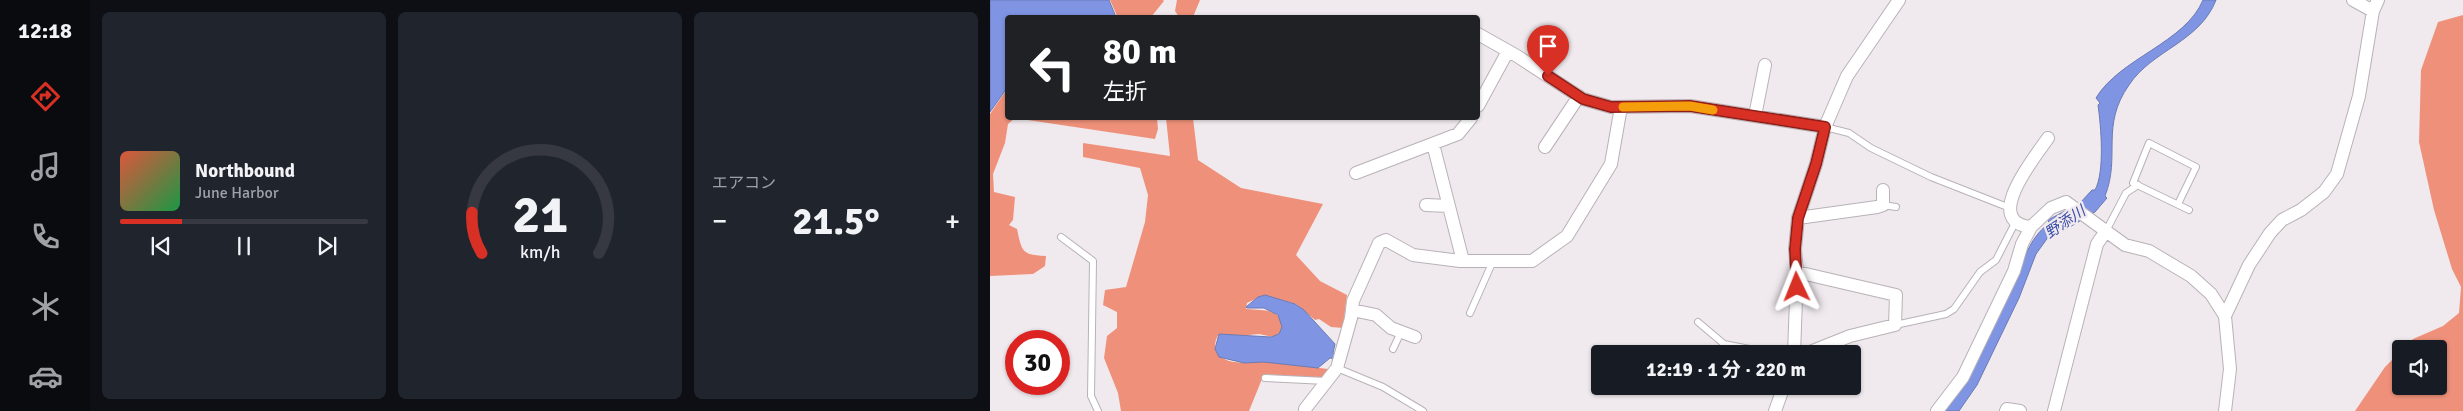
<!DOCTYPE html>
<html lang="ja">
<head>
<meta charset="utf-8">
<style>
  :root { --surface:#171b24; --page:#20242c; --text:#f1f3f6; --muted:#9ea1a6; --line:#363941; --accent:#d93025 }
  body { margin:0; font-family:Signika,"Noto Sans JP",sans-serif; background:var(--page); color:var(--text); height:100vh; display:flex; flex-direction:column; font-size:19px; white-space:nowrap }
  * { box-sizing:border-box; margin:0 }
  p { font-size:16px; color:var(--muted) }
  .icon { flex:none; width:28px; height:28px; fill:none; stroke:currentColor; stroke-width:2; stroke-linecap:round; stroke-linejoin:round }
  .map { position:relative; flex:1; overflow:hidden }
  .panel { display:flex; flex-direction:column; gap:12px; padding:12px; background:#0d0f14; width:900px }
  .panel>* { flex:none }
  .banner { position:absolute; left:15px; top:15px; width:475px; height:105px; border-radius:5px; box-shadow:0 1px 4px #0004; background:#202124; color:#fff; overflow:hidden }
  .fabs { position:absolute; left:1402px; top:340px; display:grid; gap:10px }
  .fabs a { display:grid; place-items:center; width:55px; height:55px; border-radius:5px; background:var(--surface); box-shadow:0 1px 4px #0004; font-size:25px }
  .speed { position:absolute; left:15px; top:330px; display:flex; gap:10px; font-size:25px; font-weight:700; text-align:center }
  .speed>* { display:grid; place-content:center; width:65px; height:65px; border-radius:50%; background:var(--surface); box-shadow:0 1px 4px #0004; line-height:1 }
  .speed .limit { border:8px solid #d22; background:#fff; color:#111 }
  .pin { position:absolute; display:grid; place-items:center; width:42px; height:42px; color:#fff; margin:-51px -21px; border-radius:50% 50% 50% 0; rotate:-45deg; box-shadow:0 0 5px #0007 }
  .pin .icon { rotate:45deg }
  .me { position:absolute; width:55px; margin:-28px; rotate:358deg; stroke-linejoin:round; filter:drop-shadow(0 0 4px #0008) }
  .turn { display:flex; align-items:center; gap:18px; height:105px; padding:0 15px; font-size:22px }
  .turn .icon { width:65px; height:65px; stroke-width:2.5 }
  .turn b { display:block; font-size:35px; line-height:42px }
  .big { font-size:38px; font-weight:700; line-height:1.1 }
  .panel .widget { flex:1; display:flex; flex-direction:column; justify-content:center; gap:8px; min-width:0; padding:0 18px; border-radius:8px; background:var(--page) }
  .panel .dial { align-items:center; gap:0 }
  .dial svg { height:130px; overflow:visible; fill:none; stroke:var(--line); stroke-width:7; stroke-linecap:round; text-anchor:middle }
  .dial text { fill:var(--text); stroke:none }
  .song { display:flex; align-items:center; gap:15px }
  .cover { width:60px; height:60px; border-radius:8px; background:linear-gradient(135deg,hsl(10 70% 55%),hsl(140 70% 35%)) }
  .played { height:5px; border-radius:2px; background:linear-gradient(90deg,var(--accent) 25%,var(--line) 25%) }
  .keys { display:flex; justify-content:space-around; direction:ltr }
  .heat { display:flex; justify-content:space-between; align-items:center; font-size:28px; direction:ltr }
  .panel .tiles { flex:1; display:grid; gap:12px; grid-template-columns:repeat(3,1fr) }
  .trip { position:absolute; left:601px; top:345px; width:270px; height:50px; border-radius:5px; background:var(--surface); box-shadow:0 1px 4px #0004; font-weight:700; line-height:50px; text-align:center }
  main { display:flex; flex:1; min-height:0 }
  .dock { display:flex; flex-direction:column; width:90px; justify-content:space-around; align-items:center; background:#090b0e; color:var(--muted) }
  .dock .icon { width:35px; height:35px }
  .dock .selected { color:var(--accent) }
  .dock b { font-size:22px; color:var(--text) }
  .map>svg:first-child { display:block }
  .forest { fill:#ef917a }
  .water { fill:#7f95e4; stroke:#6c7ab2 }
  .lines { fill:none; stroke-linecap:round; stroke-linejoin:round }
  .lane-casing { stroke:#b8b2b7; stroke-width:8 }
  .street-casing { stroke:#b8b2b7; stroke-width:14 }
  .lane { stroke:#fff; stroke-width:6 }
  .street { stroke:#fff; stroke-width:12 }
  .route-casing { stroke:#8d1f18; stroke-width:12 }
  .route { stroke:#d93025; stroke-width:9 }
  .slow { stroke:#f59e0b; stroke-width:9 }
  .labels { text-anchor:middle; dominant-baseline:central; stroke-width:4.5; stroke-linejoin:round; paint-order:stroke }
  .water-label { font-size:15px; font-style:italic; fill:#384ba7; stroke:#f0eaef }
</style>
</head>
<body>
<main>
<nav class="dock">
<b>12:18</b>
<svg class="icon selected" aria-label="directions" viewBox="0 0 24 24"><path d="M12 3l9 9-9 9-9-9zM9 14v-3h6M13 9l2 2-2 2"/></svg>
<svg class="icon" aria-label="music" viewBox="0 0 24 24"><path d="M9 18V5l10-2v13"/><circle cx="6" cy="18" r="3"/><circle cx="16" cy="16" r="3"/></svg>
<svg class="icon" aria-label="phone" viewBox="0 0 24 24"><path d="M5 4h4l2 5-3 2q2 4 5 5l2-3 5 2v4C11 20 4 13 5 4z"/></svg>
<svg class="icon" aria-label="climate" viewBox="0 0 24 24"><path d="M12 3v18M4 7l16 10M4 17L20 7"/></svg>
<svg class="icon" aria-label="car" viewBox="0 0 24 24"><path d="M5 17H2v-5l4-1 3-4h7l3 4 3 1v5h-3M9 17h6M6 11h13"/><circle cx="7" cy="17" r="2"/><circle cx="17" cy="17" r="2"/></svg>
</nav>
<section class="panel">
<div class="tiles">
<div class="widget">
<div class="song"><i class="cover"></i><div><b>Northbound</b><p>June Harbor</p></div></div>
<div class="played"></div>
<div class="keys"><svg class="icon" aria-label="previous" viewBox="0 0 24 24"><path d="M18 5L8 12l10 7zM5 5v14"/></svg><svg class="icon" aria-label="pause" viewBox="0 0 24 24"><path d="M8 5v14M16 5v14"/></svg><svg class="icon" aria-label="next" viewBox="0 0 24 24"><path d="M6 5l10 7-10 7zM19 5v14"/></svg></div>
</div>
<div class="widget dial"><svg viewBox="0 0 100 80">
<path d="M14 69A42 42 0 1 1 86 69"/>
<path d="M14 69A42 42 0 0 1 8 44" stroke="#d93025"/>
<text x="50" y="56" font-size="32" font-weight="700">21</text>
<text x="50" y="72" font-size="11">km/h</text>
</svg></div>
<div class="widget"><p>エアコン</p>
<div class="heat"><a>−</a><b class="big">21.5°</b><a>+</a></div>
</div>
</div>
</section>
<div class="map">
<svg width="1473" height="411" viewBox="0 0 1473 411">
  <rect width="100%" height="100%" fill="#f0eaef"/>
  <path class="forest" d="M 120,0 L 173,0 L 174,1 L 161,17 L 128,18 Z
    M 187,0 L 210,0 L 203,17 L 189,17 L 185,11 Z
    M 1473,15 L 1473,411 L 1365,411 L 1395,367 L 1411,351 L 1411,386 L 1449,386 L 1449,349 L 1413,349 L 1423,339 L 1453,326 L 1469,313 L 1471,287 L 1462,269 L 1444,210 L 1429,142 L 1431,70 L 1448,22 Z
    M 17,89 L 18,118 L 167,118 L 168,129 L 165,139 L 25,118 L 18,124 L 15,143 L 3,174 L 4,192 L 25,197 L 23,220 L 19,225 L 27,229 C 32,252 32,255 56,256 L 55,266 L 43,274 L 0,276 L 0,114 Z
    M 176,118 L 203,118 L 208,160 L 251,188 L 333,204 L 306,255 L 330,281 L 357,295 L 353,328 L 341,327 L 329,319 L 325,320 L 306,304 L 274,295 L 257,303 L 256,309 C 272,311 286,307 293,324 L 290,333 L 283,337 L 269,334 L 248,336 L 229,334 C 224,340 223,352 231,357 C 243,366 262,361 276,362 C 297,364 317,366 338,369 L 334,378 L 274,374 L 259,411 L 131,411 L 128,393 L 114,358 L 117,336 L 127,328 L 127,312 L 113,305 L 115,290 L 136,287 L 155,222 L 158,195 L 150,168 L 93,157 L 93,143 L 180,156 Z"/>
  <path class="water" d="M 0,0 L 119,0 L 126,17 L 18,18 L 17,88 L 0,112 Z
    M 1213,0 L 1226,0 C 1210,42 1162,50 1139,85 C 1110,126 1131,156 1115,196 L 1117,198 L 1105,212 L 1073,231 L 1070,229 L 1059,236 L 1046,254 L 1029,298 L 987,385 L 969,411 L 955,411 C 986,373 1004,326 1024,282 C 1036,258 1037,241 1059,223 L 1058,220 L 1090,203 L 1102,190 L 1105,190 C 1115,172 1111,126 1108,105 L 1110,103 L 1106,98 C 1130,58 1195,43 1213,0 Z
    M 275,295 L 305,304 L 314,310 L 345,344 L 343,353 L 352,360 L 340,358 L 328,368 L 274,362 L 254,363 L 229,357 L 225,349 L 229,334 L 281,337 L 289,334 L 292,327 L 288,315 L 274,308 L 257,308 L 256,307 L 268,297 Z"/>
  <g class="lines">
    <g class="lane-casing">
      <path id="lane" d="M 835,127 L 859,133 L 881,148 L 941,177 L 1020,208
        M 1188,204 L 1206,167 L 1159,143 L 1143,183 L 1199,210
        M 893,205 L 906,207
        M 1116,231 L 1136,193 L 1148,185
        M 71,237 L 103,261 L 101,396 L 108,411
        M 480,313 L 503,261
        M 708,322 L 734,344 L 785,354
        M 905,325 L 956,314 L 964,309 L 990,272 L 1006,260 L 1026,221
        M 403,349 L 411,332
        M 347,368 L 393,387 L 433,411
        M 275,378 L 336,381"/>
    </g>
    <g class="street-casing">
      <path id="street" d="M 1363,0 L 1383,11
        M 488,34 L 527,56 L 593,99 L 621,107 L 700,106 L 835,127
        M 488,106 L 518,51
        M 765,116 L 775,65
        M 1058,138 C 1045,157 991,222 1041,227 L 1061,208 L 1076,202 L 1135,245 L 1159,251 L 1201,276 L 1221,294 L 1235,316 L 1240,369 L 1235,411
        M 443,144 L 473,261
        M 555,147 L 589,96
        M 366,173 L 468,134 L 481,118
        M 436,205 L 459,206
        M 808,218 L 887,207 L 893,205 L 893,190
        M 807,272 L 906,295 L 905,325 L 860,336 L 815,354
        M 362,310 L 386,315 L 401,328 L 425,337
        M 1235,316 L 1259,265 L 1280,233 L 1292,220 L 1311,210 L 1334,192 L 1347,174 L 1369,96 L 1383,11 L 1388,0
        M 804,354 L 807,272 L 805,249 L 808,218 L 826,164 L 835,127 L 857,76 L 909,0
        M 315,409 L 347,368 L 361,318 L 363,301 L 389,243 L 396,240 L 423,255 L 470,261 L 542,261 L 577,236 L 621,164 L 631,107
        M 785,411 L 794,386
        M 947,411 L 973,377 L 1024,271 L 1032,244 L 1041,227
        M 1016,411 L 1017,409 L 1030,411
        M 1064,411 L 1107,244 L 1116,231"/>
    </g>
    <use href="#lane" class="lane"/>
    <use href="#street" class="street"/>
  </g>
  <g class="lines">
    <g class="route-casing">
      <path id="route" d="M 558,76 L 593,99 L 621,107 L 700,106 L 835,127 L 826,164 L 808,218 L 805,249 L 807,287"/>
    </g>
    <use href="#route" class="route"/>
    <path class="slow" d="M 633,107 L 700,106 L 723,110"/>
  </g>
  <g class="labels">
    <g class="water-label">
      <text transform="translate(1075 222) rotate(-34)">野添川</text>
    </g>
  </g>
</svg>
<div class="fabs">
<a><svg class="icon" aria-label="sound" viewBox="0 0 24 24"><path d="M4 9h4l5-4v14l-5-4H4zM17 9q2 3 0 6"/></svg></a>
</div>
<div class="speed"><div class="limit">30</div></div>
<div class="pin" style="left:558px;top:76px;background:#d93025"><svg class="icon" aria-label="arrive" viewBox="0 0 24 24"><path d="M6 21V4h12l-3 4 3 4H6"/></svg></div>
<svg class="me" style="left:807px;top:287px" viewBox="-20 -20 40 40"><path d="M0-17L14 15 0 8-14 15z" fill="#d93025" stroke="#fff" stroke-width="4"/></svg>
<div class="trip">12:19 · 1 分 · 220 m</div>
<div class="banner">
<div class="turn"><svg class="icon" aria-label="left" viewBox="0 0 24 24"><path d="M17 20v-9H6M10 6l-5 5 5 5"/></svg><div><b>80 m</b>左折</div></div>
</div>
</div>
</main>
</body>
</html>
